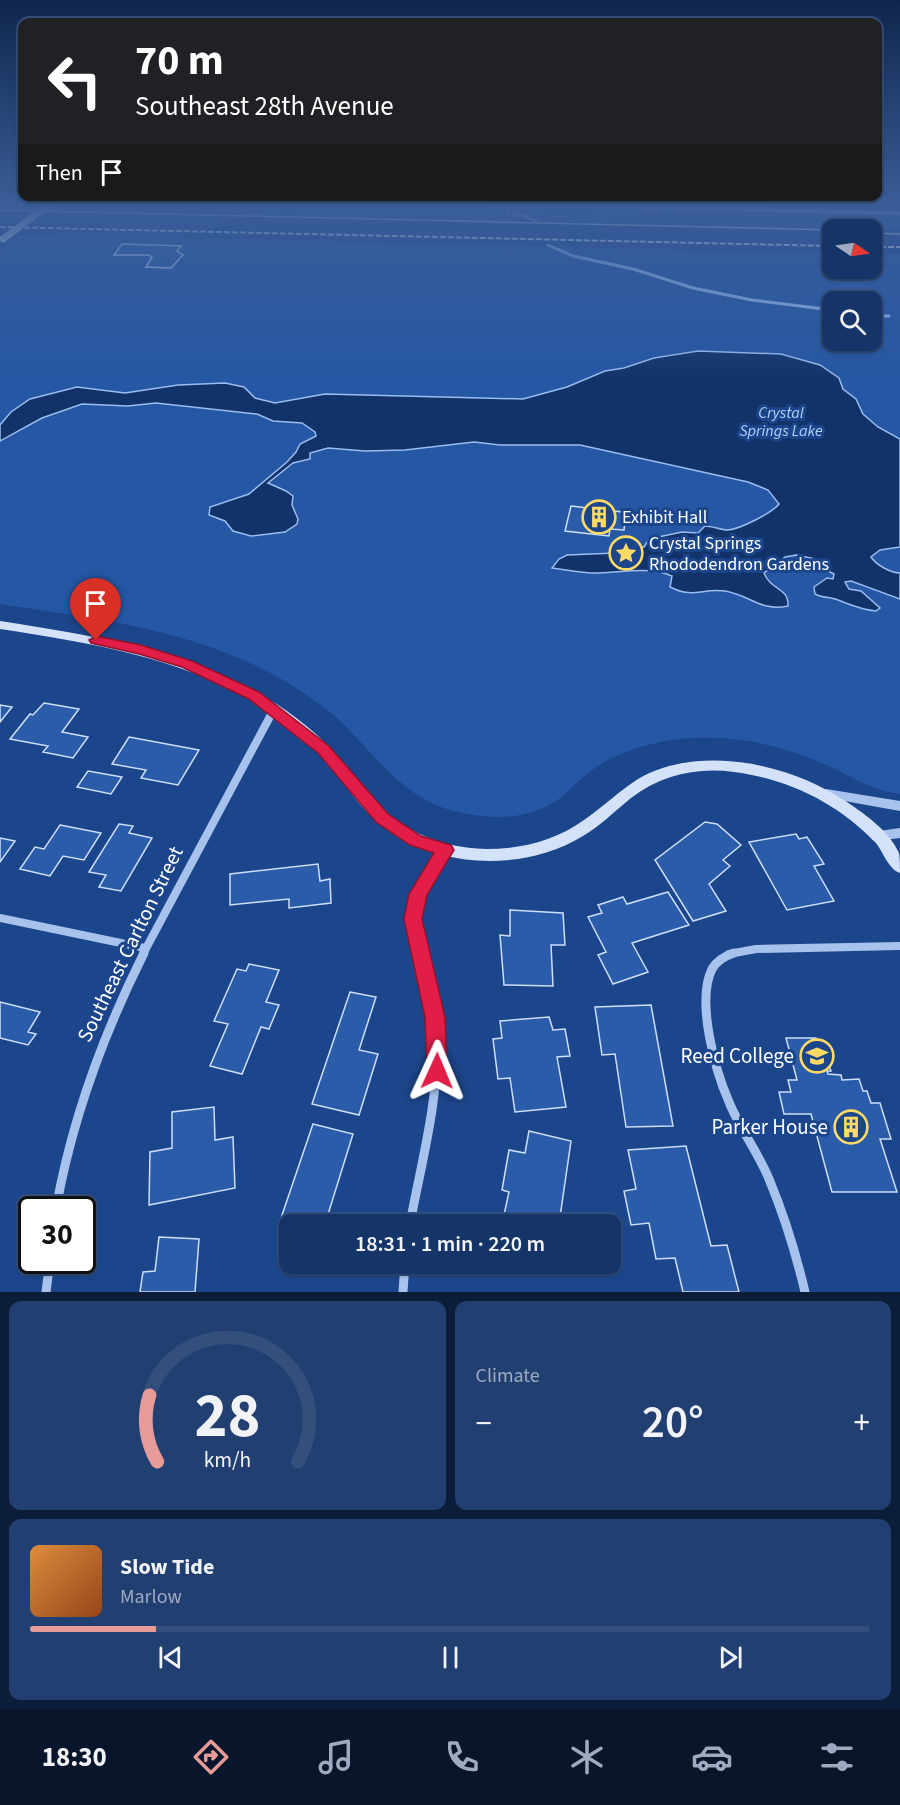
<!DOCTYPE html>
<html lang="en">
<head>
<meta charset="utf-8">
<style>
  :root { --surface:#153468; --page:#223f71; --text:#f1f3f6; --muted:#9daac0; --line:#344f7c; --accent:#e69b98 }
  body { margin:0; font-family:"Source Sans 3",sans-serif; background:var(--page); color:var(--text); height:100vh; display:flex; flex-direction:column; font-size:22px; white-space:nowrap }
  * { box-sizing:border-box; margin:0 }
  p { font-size:20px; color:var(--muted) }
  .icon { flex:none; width:33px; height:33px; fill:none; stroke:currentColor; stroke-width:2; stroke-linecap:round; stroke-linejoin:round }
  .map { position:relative; height:1292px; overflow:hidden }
  .sheet { display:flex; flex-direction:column; gap:9px; padding:9px; background:#0c1d39; flex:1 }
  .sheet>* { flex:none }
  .guide { position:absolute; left:18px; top:18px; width:864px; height:183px; border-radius:12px; box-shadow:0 2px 4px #0004,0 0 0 2px var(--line); background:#202124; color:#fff; overflow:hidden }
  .needle { width:39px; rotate:103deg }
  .fabs { position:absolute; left:822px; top:219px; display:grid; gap:12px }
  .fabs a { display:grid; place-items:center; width:60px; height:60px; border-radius:12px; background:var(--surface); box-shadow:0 2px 4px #0004,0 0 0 2px var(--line); font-size:30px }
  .speed { position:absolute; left:18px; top:1196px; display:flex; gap:12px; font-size:30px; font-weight:700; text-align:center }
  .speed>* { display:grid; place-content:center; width:78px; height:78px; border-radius:50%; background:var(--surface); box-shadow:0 2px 4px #0004,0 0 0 2px var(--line); line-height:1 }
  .speed .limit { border:3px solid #111; border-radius:9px; background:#fff; color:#111 }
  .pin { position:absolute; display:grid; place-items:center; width:51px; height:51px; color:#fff; margin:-62px -26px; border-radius:50% 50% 50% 0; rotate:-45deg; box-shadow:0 0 6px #0007 }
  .pin .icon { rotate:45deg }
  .me { position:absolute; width:66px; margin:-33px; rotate:1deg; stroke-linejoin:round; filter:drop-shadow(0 0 4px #0008) }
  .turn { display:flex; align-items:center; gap:21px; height:126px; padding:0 18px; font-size:27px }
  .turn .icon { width:78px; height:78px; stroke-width:2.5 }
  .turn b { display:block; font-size:42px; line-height:51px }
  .then { display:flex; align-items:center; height:57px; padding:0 18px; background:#0003; gap:12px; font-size:22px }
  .big { font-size:45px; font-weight:600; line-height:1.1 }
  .sheet .tile { flex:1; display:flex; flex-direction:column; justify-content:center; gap:9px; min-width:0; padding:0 21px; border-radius:12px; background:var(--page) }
  .sheet .dial { align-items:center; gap:0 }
  .dial svg { height:156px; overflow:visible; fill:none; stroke:var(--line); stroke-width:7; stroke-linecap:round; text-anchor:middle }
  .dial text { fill:var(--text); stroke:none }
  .song { display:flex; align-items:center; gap:18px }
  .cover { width:72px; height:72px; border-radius:9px; background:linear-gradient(135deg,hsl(30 70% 55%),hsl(20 70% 35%)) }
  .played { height:6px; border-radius:3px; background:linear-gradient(90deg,var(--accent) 15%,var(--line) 15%) }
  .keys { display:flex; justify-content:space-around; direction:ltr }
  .heat { display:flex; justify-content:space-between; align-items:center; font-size:33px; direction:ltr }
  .sheet .tiles { flex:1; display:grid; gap:9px; grid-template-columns:1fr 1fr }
  .tile:last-child { grid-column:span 2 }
  .trip { position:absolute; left:279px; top:1214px; width:342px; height:60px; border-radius:12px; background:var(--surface); box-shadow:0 2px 4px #0004,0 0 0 2px var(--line); font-weight:600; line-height:60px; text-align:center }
  .dock { display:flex; height:96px; justify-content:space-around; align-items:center; background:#08152a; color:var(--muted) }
  .dock .icon { width:42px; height:42px }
  .dock .on { color:var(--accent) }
  .dock b { font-size:27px; color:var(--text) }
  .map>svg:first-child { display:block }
  .green { fill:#2557a4; fill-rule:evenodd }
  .water { fill:#12336a; stroke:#9abdef; stroke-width:1.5 }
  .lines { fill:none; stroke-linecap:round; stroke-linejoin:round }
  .stream { stroke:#9abdef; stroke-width:3 }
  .building { fill:#2b5ca9; stroke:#cddef9; stroke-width:1.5 }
  .minor-far1 { stroke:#a7c3ed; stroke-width:8 }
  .minor { stroke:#a7c3ed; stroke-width:9 }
  .tertiary { fill:#a7c3ed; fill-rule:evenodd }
  .secondary { fill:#d4e2f9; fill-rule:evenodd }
  .trunk { fill:#f6f9ff; fill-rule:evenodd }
  .tram { stroke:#fff; stroke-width:1.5 }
  .rail { stroke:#fff; stroke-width:2; stroke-dasharray:6 2; stroke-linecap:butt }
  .secondary-bridge { stroke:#d4e2f9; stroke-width:7 }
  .route { fill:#e11d48; stroke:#92132f; stroke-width:1.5 }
  .labels { text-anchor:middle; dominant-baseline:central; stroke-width:6; stroke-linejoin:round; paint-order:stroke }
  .far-water-label { font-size:16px; font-style:italic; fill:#b3cdf4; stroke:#1c468b }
  .poi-label { font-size:18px; fill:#fff; stroke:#1c468b; text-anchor:start }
  .near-street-label { font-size:21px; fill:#fff; stroke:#1c468b }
  .near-poi-label { font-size:21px; fill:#fff; stroke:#1c468b; text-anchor:end }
</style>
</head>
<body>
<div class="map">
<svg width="900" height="1292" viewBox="0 0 900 1292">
  <rect width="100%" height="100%" fill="#1c468b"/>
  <path class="green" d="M 0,204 L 335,204 L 900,215 L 900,230 L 0,209 Z
    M 56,232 L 180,233 L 178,238 L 832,253 L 832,268 L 872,268 L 872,254 L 900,254 L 900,794 C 868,790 850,775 822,763 C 770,740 707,730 652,744 C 626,750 601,761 581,779 C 573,785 567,793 559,799 C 528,821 489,820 454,811 C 401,798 373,751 335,716 C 324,707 311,698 299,690 C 209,631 104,620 0,604 L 0,250 L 18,236 L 52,235 ZM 832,302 L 872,302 L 872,340 L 832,340 Z"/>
  <path class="water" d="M 698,351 L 781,354 L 820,365 L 839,378 L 843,389 L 856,399 L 863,414 L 878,427 L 900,439 L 900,547 L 880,550 L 871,557 C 876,565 891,573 900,573 L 900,599 L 851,581 L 845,582 L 849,589 L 861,591 L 880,608 L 876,611 C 862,610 851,605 838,600 C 831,597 822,598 815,594 L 814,587 L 827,578 L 833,579 L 834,574 L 824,569 L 815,559 L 796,555 L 785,557 L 764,573 C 771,591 789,587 788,606 C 761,612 750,595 725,591 C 701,588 694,599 670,587 L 672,576 C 646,565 617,574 590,573 C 578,572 565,570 552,568 L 559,559 L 567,555 L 616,553 L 644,547 L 649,539 L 682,532 L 698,533 L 705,526 C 712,526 721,530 728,530 C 740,529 772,513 779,504 L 768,490 L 748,482 L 580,445 L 500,445 L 474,442 L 405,450 L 365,451 L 328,448 L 310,453 L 310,459 L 293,463 L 268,483 L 286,491 L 293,496 L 292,505 L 298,519 L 297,524 L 285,532 L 251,536 L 233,531 L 225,521 L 209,515 L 210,507 L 249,494 L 287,462 L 296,452 L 300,444 L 316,436 L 315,432 L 302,423 L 273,421 L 257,414 L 156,403 L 128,406 L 82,404 L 42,418 L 0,441 L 0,425 L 11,412 L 30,399 L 77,387 L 125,393 L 178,385 L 225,383 L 244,387 L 255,398 L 275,403 L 325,394 L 523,399 L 567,387 L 605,371 L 624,368 L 654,358 Z"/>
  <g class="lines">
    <path class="stream" d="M 508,209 L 507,213 L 523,215 L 537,222
      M 548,245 L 573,256 L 633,269 L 693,288 L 752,300 L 832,310
      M 872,316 L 889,316"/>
  </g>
  <path class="building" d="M 122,244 L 181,246 L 177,251 L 183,255 L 171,268 L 146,267 L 152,257 L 148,255 L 114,255 Z
    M 571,506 L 631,513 L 630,522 L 625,521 L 624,530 L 610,529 L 609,536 L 565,531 Z
    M 44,703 L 79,709 L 62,732 L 88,737 L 73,758 L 43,752 L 48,746 L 10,739 L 30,714 L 33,715 Z
    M 0,705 L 12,707 L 0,722 Z
    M 129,737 L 199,750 L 178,785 L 141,778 L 146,770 L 112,764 Z
    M 88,771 L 122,777 L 111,794 L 77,787 Z
    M 705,822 L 717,824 L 741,845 L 723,860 L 730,866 L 709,884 L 726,911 L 693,921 L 655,860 Z
    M 119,824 L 133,826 L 129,833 L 152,838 L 121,891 L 99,887 L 106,875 L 89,872 Z
    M 60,825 L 101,833 L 84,860 L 63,856 L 50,876 L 20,869 L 35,847 L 44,849 Z
    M 796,834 L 799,839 L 807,837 L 824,864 L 814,866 L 834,901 L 787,910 L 749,842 Z
    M 0,838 L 15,841 L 0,862 Z
    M 318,864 L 320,881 L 330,879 L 331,903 L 289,908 L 289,899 L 230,905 L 230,874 Z
    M 668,892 L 689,925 L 632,943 L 648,972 L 613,984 L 598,955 L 606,952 L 588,917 L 602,913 L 598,905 L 623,897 L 627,904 Z
    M 510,910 L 563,913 L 565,945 L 551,945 L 553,986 L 504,985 L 500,935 L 510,936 Z
    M 249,964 L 279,970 L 266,1002 L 279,1005 L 269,1029 L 261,1027 L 242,1074 L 210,1066 L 228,1024 L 214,1021 L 237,969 L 246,971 Z
    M 350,992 L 376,997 L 359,1050 L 378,1054 L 359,1115 L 312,1104 Z
    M 0,1002 L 40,1012 L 28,1032 L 36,1034 L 28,1045 L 0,1038 Z
    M 651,1005 L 673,1126 L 626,1127 L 615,1054 L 602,1055 L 595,1007 Z
    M 549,1017 L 553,1030 L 565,1029 L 570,1056 L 557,1057 L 566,1107 L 515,1112 L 510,1078 L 498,1079 L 493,1039 L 502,1038 L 500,1021 Z
    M 786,1038 L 816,1038 L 818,1043 L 824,1043 L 827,1054 L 820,1055 L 821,1058 L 826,1058 L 831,1071 L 827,1071 L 828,1074 L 841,1075 L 842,1080 L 859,1079 L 863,1091 L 867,1091 L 871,1103 L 880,1103 L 891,1139 L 880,1139 L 897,1192 L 832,1192 L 811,1114 L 784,1114 L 779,1092 L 791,1092 L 788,1080 L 797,1080 Z
    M 214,1107 L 215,1140 L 233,1137 L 235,1188 L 149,1205 L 150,1152 L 172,1148 L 172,1112 Z
    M 313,1124 L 353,1134 L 325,1224 L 305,1224 L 281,1218 Z
    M 529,1131 L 571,1141 L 559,1224 L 502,1224 L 509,1192 L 502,1190 L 509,1150 L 525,1153 Z
    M 686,1146 L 711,1246 L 727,1245 L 739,1292 L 683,1292 L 675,1258 L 656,1259 L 649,1223 L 631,1225 L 624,1191 L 636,1189 L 628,1150 Z
    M 159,1237 L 199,1239 L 195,1292 L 140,1292 L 143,1272 L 155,1271 Z"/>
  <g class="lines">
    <path class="minor-far1" d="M 0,918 L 145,948
      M 143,954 L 274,709
      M 421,954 L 413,919 L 418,894 L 445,850
      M 729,954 L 756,949 L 900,946"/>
    <path class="minor" d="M 734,953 C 725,956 717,960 712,969 C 696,1001 715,1070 729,1102 C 740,1129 758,1152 769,1179 C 784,1215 796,1254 805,1292
      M 56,1209 C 72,1118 103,1035 144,953
      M 410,1224 C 421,1164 439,1100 437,1038 C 436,1009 427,981 421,953
      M 46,1292 L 50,1260
      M 403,1292 L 405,1263"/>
    <path class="tertiary" d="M 826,789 L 900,801 L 900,811 L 822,797 L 820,794 L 822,791 Z
      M 900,828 L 900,838 L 877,841 L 872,840 L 871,836 L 872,832 Z"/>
    <path class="secondary" d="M 0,621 C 88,635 176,648 256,692 C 284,707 312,728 334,752 C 346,765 355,780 367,793 C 397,829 439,848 486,849 C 521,849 555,841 584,820 C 603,807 619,791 638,779 C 700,743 791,764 847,802 C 866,815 889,831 899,853 C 900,858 900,867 900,873 C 888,869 883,851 875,842 C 836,802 788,779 734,772 C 697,767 661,775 631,798 C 615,811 600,826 583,836 C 542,861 488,867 442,855 C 414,847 387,833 367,812 C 353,798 344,781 331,767 C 319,752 305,739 290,727 C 206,661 103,645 0,629 Z"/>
    <path class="trunk" d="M 490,204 L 611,204 L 900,211 L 900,215 L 494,206 Z"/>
    <path class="tram" d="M 0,210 L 832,230
      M 872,233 L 900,234"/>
    <path class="rail" d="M 0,227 L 832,246
      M 872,247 L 900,247"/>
    <path class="secondary-bridge" d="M 3,239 L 50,204"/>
  </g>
  <linearGradient id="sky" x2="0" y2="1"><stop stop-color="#0f264c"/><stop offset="0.53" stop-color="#3a5d98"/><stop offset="1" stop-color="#3a5d98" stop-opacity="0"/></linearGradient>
  <rect width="900" height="385" fill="url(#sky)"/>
  <path class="route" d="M 96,636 L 141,645 L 192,661 L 259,692 L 329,746 L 388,814 L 421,836 L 451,845 L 454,850 L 427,895 L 422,919 L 445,1017 L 447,1071 L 444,1078 L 437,1081 L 430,1078 L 427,1071 L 425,1017 L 404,919 L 409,894 L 434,853 L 410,845 L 376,822 L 318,753 L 249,699 L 182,667 L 139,654 L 91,643 L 89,640 Z"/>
  <defs>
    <g id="building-ring" transform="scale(1.725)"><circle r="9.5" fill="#1c468b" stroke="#fdda65" stroke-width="1.5"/><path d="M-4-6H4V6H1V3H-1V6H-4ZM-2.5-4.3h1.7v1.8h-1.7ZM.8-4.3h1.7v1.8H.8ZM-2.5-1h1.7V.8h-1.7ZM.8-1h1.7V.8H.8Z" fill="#fdda65"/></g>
    <g id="sight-ring" transform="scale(1.725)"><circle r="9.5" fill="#1c468b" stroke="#fdda65" stroke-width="1.5"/><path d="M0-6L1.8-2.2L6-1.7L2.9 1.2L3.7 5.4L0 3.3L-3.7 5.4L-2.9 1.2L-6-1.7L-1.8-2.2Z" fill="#fdda65"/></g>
    <g id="university-ring" transform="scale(1.725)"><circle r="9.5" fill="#1c468b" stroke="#fdda65" stroke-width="1.5"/><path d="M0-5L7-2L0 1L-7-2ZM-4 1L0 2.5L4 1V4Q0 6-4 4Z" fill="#fdda65"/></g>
  </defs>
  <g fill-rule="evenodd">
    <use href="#building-ring" x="599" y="517"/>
    <use href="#sight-ring" x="626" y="553"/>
    <use href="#university-ring" x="817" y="1056"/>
    <use href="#building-ring" x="851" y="1127"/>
  </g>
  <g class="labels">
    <g class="far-water-label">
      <text x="781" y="413">Crystal<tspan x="781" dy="18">Springs Lake</tspan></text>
    </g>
    <g class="poi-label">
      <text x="622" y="517">Exhibit Hall</text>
      <text x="649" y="543">Crystal Springs<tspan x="649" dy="21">Rhododendron Gardens</tspan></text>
    </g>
    <g class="near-street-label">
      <text transform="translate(130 944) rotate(-64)">Southeast Carlton Street</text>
    </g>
    <g class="near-poi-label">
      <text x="794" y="1056">Reed College</text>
      <text x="828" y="1127">Parker House</text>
    </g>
  </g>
</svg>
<div class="fabs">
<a><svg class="needle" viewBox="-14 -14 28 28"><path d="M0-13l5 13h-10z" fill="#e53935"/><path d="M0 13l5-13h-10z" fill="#9daac0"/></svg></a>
<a><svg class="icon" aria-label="search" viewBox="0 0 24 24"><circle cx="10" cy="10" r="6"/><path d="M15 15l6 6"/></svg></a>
</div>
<div class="speed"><div class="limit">30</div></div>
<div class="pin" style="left:96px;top:640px;background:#d93025"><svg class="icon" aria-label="arrive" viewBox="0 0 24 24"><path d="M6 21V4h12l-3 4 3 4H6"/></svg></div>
<svg class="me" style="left:437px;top:1071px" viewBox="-20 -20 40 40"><path d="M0-17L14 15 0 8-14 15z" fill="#e11d48" stroke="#fff" stroke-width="4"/></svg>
<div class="trip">18:31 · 1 min · 220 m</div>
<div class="guide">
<div class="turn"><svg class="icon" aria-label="left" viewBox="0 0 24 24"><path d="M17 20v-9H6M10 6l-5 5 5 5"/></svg><div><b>70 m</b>Southeast 28th Avenue</div></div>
<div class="then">Then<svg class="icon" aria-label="arrive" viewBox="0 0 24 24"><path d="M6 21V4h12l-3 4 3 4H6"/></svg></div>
</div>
</div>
<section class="sheet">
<div class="tiles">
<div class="tile dial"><svg viewBox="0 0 100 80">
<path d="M14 69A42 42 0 1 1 86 69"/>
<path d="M14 69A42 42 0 0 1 10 35" stroke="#e69b98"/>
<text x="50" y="56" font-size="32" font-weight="700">28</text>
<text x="50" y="72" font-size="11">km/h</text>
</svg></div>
<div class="tile"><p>Climate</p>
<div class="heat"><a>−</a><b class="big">20°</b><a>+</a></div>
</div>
<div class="tile">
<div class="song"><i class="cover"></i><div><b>Slow Tide</b><p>Marlow</p></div></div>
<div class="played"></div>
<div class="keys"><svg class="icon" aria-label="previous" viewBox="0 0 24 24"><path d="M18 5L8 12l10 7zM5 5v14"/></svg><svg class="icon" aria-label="pause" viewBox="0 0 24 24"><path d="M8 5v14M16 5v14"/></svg><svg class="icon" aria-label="next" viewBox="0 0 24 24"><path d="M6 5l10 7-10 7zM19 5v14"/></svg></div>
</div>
</div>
</section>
<nav class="dock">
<b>18:30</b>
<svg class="icon on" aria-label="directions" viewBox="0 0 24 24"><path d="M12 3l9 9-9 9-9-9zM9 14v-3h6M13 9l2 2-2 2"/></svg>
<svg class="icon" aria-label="music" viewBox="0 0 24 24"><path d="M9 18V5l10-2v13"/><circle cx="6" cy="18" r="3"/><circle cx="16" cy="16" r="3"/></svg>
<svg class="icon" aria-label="phone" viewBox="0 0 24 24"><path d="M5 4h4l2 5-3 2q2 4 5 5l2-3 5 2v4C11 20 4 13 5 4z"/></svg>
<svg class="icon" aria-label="climate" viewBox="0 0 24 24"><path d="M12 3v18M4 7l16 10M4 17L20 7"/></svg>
<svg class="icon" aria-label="car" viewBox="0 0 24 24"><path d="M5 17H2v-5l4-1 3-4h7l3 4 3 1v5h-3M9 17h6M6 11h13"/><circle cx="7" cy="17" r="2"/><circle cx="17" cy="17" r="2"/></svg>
<svg class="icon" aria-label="filters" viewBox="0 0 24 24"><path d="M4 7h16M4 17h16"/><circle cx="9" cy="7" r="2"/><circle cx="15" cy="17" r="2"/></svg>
</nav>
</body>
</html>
